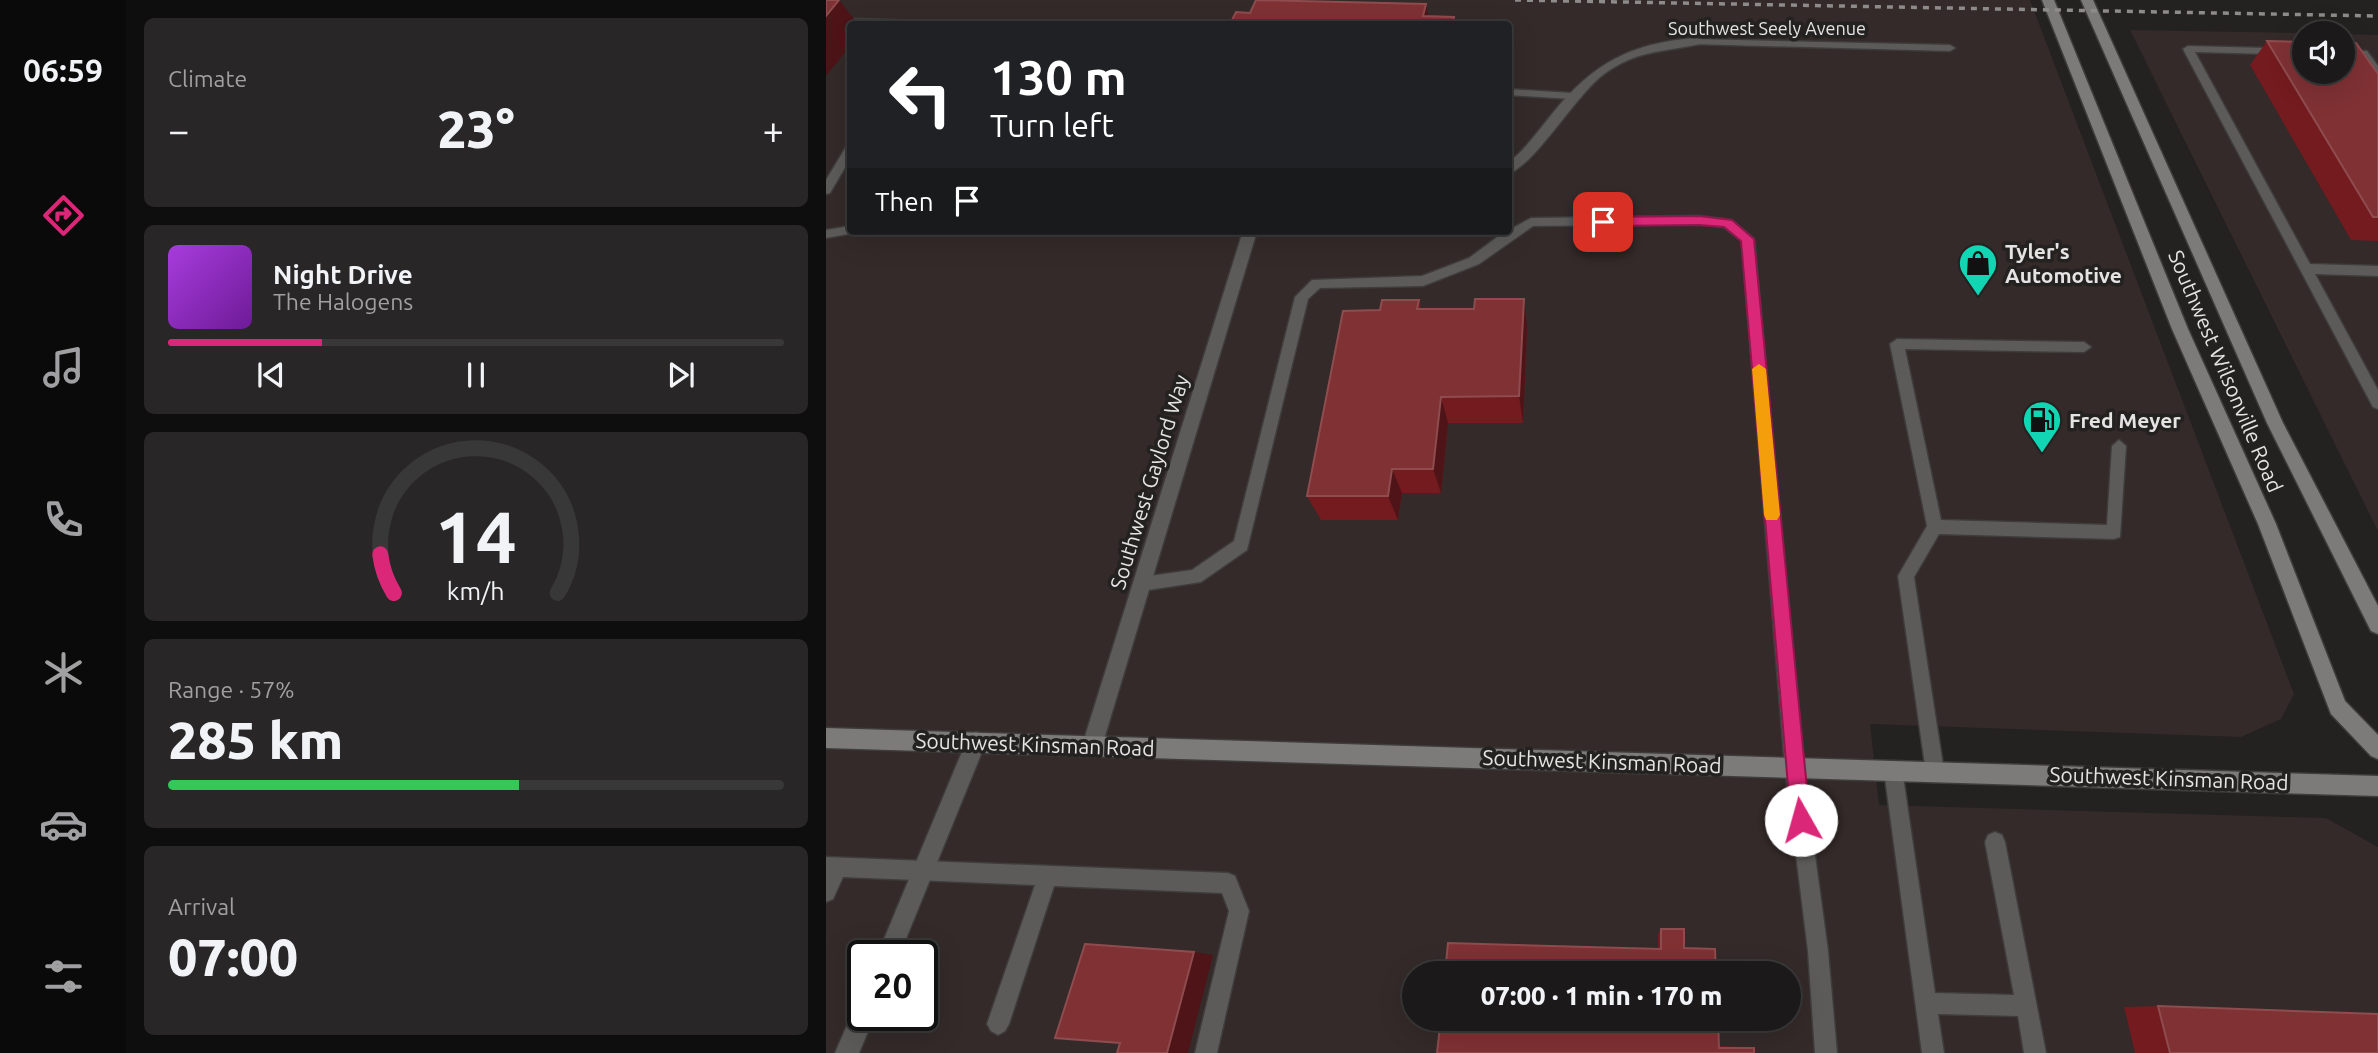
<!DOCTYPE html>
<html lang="en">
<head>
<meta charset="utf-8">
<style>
  :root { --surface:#1b1919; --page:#282626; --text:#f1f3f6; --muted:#a0a0a2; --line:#393838; --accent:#db2777 }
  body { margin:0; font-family:Ubuntu,sans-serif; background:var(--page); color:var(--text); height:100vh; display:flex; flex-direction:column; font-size:26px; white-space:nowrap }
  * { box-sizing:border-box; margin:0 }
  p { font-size:23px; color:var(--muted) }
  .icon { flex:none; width:38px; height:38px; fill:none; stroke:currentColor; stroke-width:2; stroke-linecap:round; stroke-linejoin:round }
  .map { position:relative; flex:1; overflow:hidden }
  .side { display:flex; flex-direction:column; gap:18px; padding:18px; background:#0f0e0e; width:700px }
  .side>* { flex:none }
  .banner { position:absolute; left:21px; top:21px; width:665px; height:214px; border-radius:7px; box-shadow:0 7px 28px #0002,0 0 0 2px var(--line); background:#202124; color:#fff; overflow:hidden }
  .tools { position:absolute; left:1466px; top:21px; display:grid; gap:14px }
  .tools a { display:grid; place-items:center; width:63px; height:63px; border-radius:50%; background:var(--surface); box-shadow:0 7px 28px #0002,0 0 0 2px var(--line); font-size:35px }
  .speed { position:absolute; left:21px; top:940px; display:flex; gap:14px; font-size:35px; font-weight:700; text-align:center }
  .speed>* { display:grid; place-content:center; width:91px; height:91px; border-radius:50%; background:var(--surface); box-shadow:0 7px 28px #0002,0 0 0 2px var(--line); line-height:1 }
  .speed .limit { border:4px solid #111; border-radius:10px; background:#fff; color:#111 }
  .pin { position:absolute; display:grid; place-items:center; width:60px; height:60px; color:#fff; margin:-30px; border-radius:14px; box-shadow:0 4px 10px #0006 }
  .me { position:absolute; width:77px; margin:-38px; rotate:353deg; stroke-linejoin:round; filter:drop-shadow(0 0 5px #0008) }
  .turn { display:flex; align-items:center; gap:24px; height:147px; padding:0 28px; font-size:32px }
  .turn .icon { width:91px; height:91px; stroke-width:2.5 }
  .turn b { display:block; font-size:49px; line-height:60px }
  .then { display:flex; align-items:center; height:66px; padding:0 28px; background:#0003; gap:14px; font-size:26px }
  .big { font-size:52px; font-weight:800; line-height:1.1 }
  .side .widget { flex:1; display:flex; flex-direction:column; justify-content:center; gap:10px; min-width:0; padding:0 24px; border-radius:10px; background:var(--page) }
  .side .dial { align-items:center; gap:0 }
  .dial svg { height:182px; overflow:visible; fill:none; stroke:var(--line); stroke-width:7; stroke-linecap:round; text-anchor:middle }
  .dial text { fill:var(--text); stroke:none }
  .song { display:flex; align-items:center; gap:21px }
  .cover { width:84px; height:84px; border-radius:10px; background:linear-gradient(135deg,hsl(280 70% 55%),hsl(280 70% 35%)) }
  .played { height:7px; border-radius:4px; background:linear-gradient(90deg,var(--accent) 25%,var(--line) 25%) }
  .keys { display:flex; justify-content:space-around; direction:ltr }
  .heat { display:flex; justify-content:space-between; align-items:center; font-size:38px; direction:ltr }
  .charge { height:10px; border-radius:5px; background:linear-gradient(90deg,#34c759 57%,var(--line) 0) }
  .trip { position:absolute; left:576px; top:961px; width:399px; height:70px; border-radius:35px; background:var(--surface); box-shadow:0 7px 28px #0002,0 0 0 2px var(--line); font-weight:800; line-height:70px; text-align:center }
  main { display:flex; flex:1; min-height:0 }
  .tabs { display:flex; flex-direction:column; width:126px; justify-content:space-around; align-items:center; background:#0b0a0a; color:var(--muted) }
  .tabs .icon { width:49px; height:49px }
  .tabs .on { color:var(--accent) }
  .tabs b { font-size:32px; color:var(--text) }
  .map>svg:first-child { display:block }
  .built { fill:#332a29; fill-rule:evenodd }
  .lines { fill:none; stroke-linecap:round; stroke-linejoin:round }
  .service-casing { stroke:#3f3c3c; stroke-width:3 }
  .minor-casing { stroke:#3f3c3c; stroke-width:3 }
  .secondary-casing { stroke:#3f3c3c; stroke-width:3 }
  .service { fill:#5c5b5a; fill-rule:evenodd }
  .minor { fill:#5c5b5a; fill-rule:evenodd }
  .secondary { fill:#7d7a7a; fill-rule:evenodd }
  .rail { stroke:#8e8b8b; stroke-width:3.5; stroke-dasharray:6 6; stroke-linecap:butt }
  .wall { fill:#731b1f }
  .shaded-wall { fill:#4e1417 }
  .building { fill:#7f3134; stroke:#8f4c4f; stroke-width:2 }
  .route { fill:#db2777; stroke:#8e194d; stroke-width:2 }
  .slow { fill:#f59e0b }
  .labels { text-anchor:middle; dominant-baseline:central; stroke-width:7; stroke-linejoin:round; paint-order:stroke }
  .far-street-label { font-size:18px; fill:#e5e3e3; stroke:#242121 }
  .poi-label { font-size:21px; font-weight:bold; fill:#e5e3e3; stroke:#242121; text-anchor:start }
  .street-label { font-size:21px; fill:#e5e3e3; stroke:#242121 }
</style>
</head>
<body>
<main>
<nav class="tabs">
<b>06:59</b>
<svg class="icon on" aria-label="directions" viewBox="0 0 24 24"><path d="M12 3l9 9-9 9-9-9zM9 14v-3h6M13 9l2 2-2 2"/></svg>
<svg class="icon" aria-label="music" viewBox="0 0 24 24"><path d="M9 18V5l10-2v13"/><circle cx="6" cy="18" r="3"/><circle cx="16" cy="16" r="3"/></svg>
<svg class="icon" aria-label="phone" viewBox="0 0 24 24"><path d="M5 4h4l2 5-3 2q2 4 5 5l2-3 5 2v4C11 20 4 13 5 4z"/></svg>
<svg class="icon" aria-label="climate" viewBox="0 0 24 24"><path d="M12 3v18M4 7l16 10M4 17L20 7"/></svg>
<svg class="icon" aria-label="car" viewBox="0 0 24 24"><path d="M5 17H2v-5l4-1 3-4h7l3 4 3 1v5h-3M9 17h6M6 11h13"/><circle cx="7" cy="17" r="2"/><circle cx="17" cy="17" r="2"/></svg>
<svg class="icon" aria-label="filters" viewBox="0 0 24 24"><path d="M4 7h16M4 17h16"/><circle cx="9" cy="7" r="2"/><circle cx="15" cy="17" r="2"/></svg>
</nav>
<section class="side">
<div class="widget"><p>Climate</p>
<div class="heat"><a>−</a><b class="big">23°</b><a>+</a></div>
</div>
<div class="widget">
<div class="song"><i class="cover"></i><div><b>Night Drive</b><p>The Halogens</p></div></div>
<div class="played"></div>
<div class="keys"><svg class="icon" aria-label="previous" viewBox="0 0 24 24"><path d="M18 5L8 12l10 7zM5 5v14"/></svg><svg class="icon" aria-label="pause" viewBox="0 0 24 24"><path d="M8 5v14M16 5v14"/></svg><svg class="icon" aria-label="next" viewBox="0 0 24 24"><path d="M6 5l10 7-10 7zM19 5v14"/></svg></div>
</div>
<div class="widget dial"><svg viewBox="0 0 100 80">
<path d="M14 69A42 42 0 1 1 86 69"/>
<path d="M14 69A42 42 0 0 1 8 52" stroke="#db2777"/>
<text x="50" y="56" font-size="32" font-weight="700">14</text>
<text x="50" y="72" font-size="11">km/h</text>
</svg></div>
<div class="widget"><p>Range · 57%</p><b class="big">285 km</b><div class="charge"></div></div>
<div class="widget"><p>Arrival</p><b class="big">07:00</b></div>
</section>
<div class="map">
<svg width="1552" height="1053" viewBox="0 0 1552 1053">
  <rect width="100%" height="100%" fill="#242121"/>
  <path class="built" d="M 0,0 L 1204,0 L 1468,694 L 1455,719 L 1415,737 L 1044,724 L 1053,805 L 1500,818 L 1552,847 L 1552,1053 L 0,1053 ZM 24,24 L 682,24 L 682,231 L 24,231 ZM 37,956 L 96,956 L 96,1015 L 37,1015 ZM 588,973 L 962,973 L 962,1018 L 588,1018 Z
    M 1304,30 L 1479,33 L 1479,72 L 1517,72 L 1517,34 L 1552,35 L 1552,531 Z"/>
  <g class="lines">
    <g class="service-casing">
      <path id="service" d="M 0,18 L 96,21 L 101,24 L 0,24 Z
        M 870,39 L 1124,45 L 1129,48 L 1124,51 L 866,44 L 866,40 Z
        M 1362,46 L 1479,49 L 1479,55 L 1369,52 L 1484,264 L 1552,266 L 1552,276 L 1489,274 L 1552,390 L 1552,409 L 1547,407 L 1357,49 Z
        M 1517,50 L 1541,51 L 1552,66 L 1552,77 L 1548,76 L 1534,56 L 1517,56 Z
        M 682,89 L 746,93 L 752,96 L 746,99 L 682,95 Z
        M 24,146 L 24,159 L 4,193 L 0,194 L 0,180 L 20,147 Z
        M 873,216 L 905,220 L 928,239 L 977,767 L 1002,951 L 1011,1053 L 989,1053 L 982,951 L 959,767 L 916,241 L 898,227 L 873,224 L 707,226 L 653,264 L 597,286 L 494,288 L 482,299 L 421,550 L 375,582 L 316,591 L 310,589 L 308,584 L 310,579 L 316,577 L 366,570 L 408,541 L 469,297 L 486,280 L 596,276 L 643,258 L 674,235 L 705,218 Z
        M 24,226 L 24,231 L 30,231 L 28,233 L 0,238 L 0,230 Z
        M 1071,339 L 1258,342 L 1265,347 L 1258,352 L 1079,349 L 1115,520 L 1281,525 L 1286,446 L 1293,440 L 1300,446 L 1294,537 L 1288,539 L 1113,534 L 1088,577 L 1118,772 L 1115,778 L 1109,781 L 1103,778 L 1100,772 L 1072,576 L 1101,526 L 1064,344 Z
        M 1067,761 L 1073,764 L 1076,770 L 1109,993 L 1188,995 L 1159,842 L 1162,835 L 1169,832 L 1176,835 L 1179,842 L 1220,1053 L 1198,1053 L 1192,1016 L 1112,1014 L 1118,1053 L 1096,1053 L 1058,770 L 1061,764 Z
        M 0,857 L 402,873 L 409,876 L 423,911 L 391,1053 L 369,1053 L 403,911 L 396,893 L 228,886 L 183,1024 L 179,1031 L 172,1035 L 165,1031 L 161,1024 L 209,885 L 17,877 L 7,899 L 0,902 Z"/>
    </g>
    <g class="minor-casing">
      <path id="minor" d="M 870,38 L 874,40 L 874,44 C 837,52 811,50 778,74 C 748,97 710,164 682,174 L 682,163 C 700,149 712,131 726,114 C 767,63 805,43 870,38 Z
        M 417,231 L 431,231 L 276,746 L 273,753 L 266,756 L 259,753 L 256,746 Z
        M 150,732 L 157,735 L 160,742 L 73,956 L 51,956 L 143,735 Z
        M 37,1003 L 37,1015 L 49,1015 L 33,1053 L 9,1053 L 29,1007 Z"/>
    </g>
    <g class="secondary-casing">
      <path id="secondary" d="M 1216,0 L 1228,0 L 1362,329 L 1450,524 L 1519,701 L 1552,735 L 1552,759 L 1545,756 L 1505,714 L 1432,524 L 1346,329 Z
        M 1255,0 L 1267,0 L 1457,423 L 1552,606 L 1552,634 L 1545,631 L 1441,423 Z
        M 0,728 L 1552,776 L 1552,796 L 0,748 Z"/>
    </g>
    <use href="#service" class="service"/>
    <use href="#minor" class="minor"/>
    <use href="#secondary" class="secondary"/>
    <path class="rail" d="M 689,0 L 1552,16"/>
  </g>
  <path class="wall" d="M 1441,41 L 1552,74 L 1552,241 L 1525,240 L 1424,65 Z
    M 593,300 L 595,309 L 701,327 L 697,423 L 622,423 L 615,493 L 576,493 L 572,520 L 495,520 L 481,496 L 554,310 Z
    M 835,929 L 858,948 L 832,949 L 832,934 Z
    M 1332,1006 L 1552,1053 L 1309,1053 L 1298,1007 Z
    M 893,1046 L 919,1047 L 928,1048 L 611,1053 Z"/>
  <path class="shaded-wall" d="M 13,0 L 32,24 L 24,24 L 24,46 L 0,76 L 0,16 Z
    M 600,4 L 604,24 L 597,16 Z
    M 698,299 L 701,327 L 697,423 L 693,396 Z
    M 615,397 L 622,423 L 615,493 L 607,469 Z
    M 566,469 L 576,493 L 572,520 L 562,496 Z
    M 368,952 L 387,955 L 362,1053 L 341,1053 Z"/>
  <path class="building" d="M 0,0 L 13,0 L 0,16 Z
    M 430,0 L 600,4 L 597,16 L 628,17 L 626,24 L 404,24 L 410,12 L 424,13 Z
    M 1441,41 L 1479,42 L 1479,72 L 1517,72 L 1517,43 L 1530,43 L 1552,74 L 1552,217 L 1547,217 Z
    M 649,299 L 698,299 L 693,396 L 615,397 L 607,469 L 566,469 L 562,496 L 481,496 L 517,311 L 554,310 L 556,300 L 593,300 L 591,309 L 648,309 Z
    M 835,929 L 858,929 L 858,948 L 889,949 L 890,973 L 619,973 L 622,943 L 835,949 Z
    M 259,944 L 368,952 L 341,1053 L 291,1053 L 294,1043 L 229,1038 Z
    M 1332,1006 L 1552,1014 L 1552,1053 L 1344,1053 Z
    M 615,1018 L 892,1018 L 893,1048 L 928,1048 L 928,1053 L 611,1053 Z"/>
  <path class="route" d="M 873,216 L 906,220 L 928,239 L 984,820 L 982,826 L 975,829 L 968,826 L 965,820 L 915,241 L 898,227 L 873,225 L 777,226 L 771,222 L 777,217 Z"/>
  <path class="slow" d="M 933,364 L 940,369 L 954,515 L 951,520 L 940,520 L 938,515 L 926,369 Z"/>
  <defs>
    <g id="shop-pin" transform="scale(2.0125)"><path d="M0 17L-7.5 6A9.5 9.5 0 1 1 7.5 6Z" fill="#12d5b4" stroke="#242121"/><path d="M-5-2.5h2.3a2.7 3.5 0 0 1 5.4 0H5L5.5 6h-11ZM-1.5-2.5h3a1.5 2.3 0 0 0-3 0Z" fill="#111"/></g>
    <g id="fuel-pin" transform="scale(2.0125)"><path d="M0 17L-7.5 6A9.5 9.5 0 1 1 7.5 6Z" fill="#12d5b4" stroke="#242121"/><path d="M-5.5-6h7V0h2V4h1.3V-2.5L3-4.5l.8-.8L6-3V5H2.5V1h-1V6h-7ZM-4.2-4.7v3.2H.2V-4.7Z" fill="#111"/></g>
  </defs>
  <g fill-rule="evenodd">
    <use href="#shop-pin" x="1152" y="263"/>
    <use href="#fuel-pin" x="1216" y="420"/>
  </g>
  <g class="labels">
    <g class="far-street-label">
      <text x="941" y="28">Southwest Seely Avenue</text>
    </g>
    <g class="poi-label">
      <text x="1179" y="251">Tyler's<tspan x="1179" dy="24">Automotive</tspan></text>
      <text x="1243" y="420">Fred Meyer</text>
    </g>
    <g class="street-label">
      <text transform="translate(1400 371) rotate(67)">Southwest Wilsonville Road</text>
      <text transform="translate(323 482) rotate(-73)">Southwest Gaylord Way</text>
      <text transform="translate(209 744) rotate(2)">Southwest Kinsman Road</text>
      <text transform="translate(776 761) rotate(2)">Southwest Kinsman Road</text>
      <text transform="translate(1343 778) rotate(2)">Southwest Kinsman Road</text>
    </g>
  </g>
</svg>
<div class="tools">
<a><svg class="icon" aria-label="sound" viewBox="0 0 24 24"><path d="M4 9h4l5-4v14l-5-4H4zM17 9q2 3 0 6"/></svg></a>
</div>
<div class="speed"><div class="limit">20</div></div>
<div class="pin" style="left:777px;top:222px;background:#d93025"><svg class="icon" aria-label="arrive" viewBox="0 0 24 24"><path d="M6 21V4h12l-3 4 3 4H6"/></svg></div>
<svg class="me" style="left:975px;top:820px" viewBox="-20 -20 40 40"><circle r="19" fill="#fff"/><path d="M0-13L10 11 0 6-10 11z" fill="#db2777"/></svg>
<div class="trip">07:00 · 1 min · 170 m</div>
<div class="banner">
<div class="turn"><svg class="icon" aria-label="left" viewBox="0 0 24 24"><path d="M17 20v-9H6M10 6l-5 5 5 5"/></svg><div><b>130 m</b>Turn left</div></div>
<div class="then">Then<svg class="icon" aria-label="arrive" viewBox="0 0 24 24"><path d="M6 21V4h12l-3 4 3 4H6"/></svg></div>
</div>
</div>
</main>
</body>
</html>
